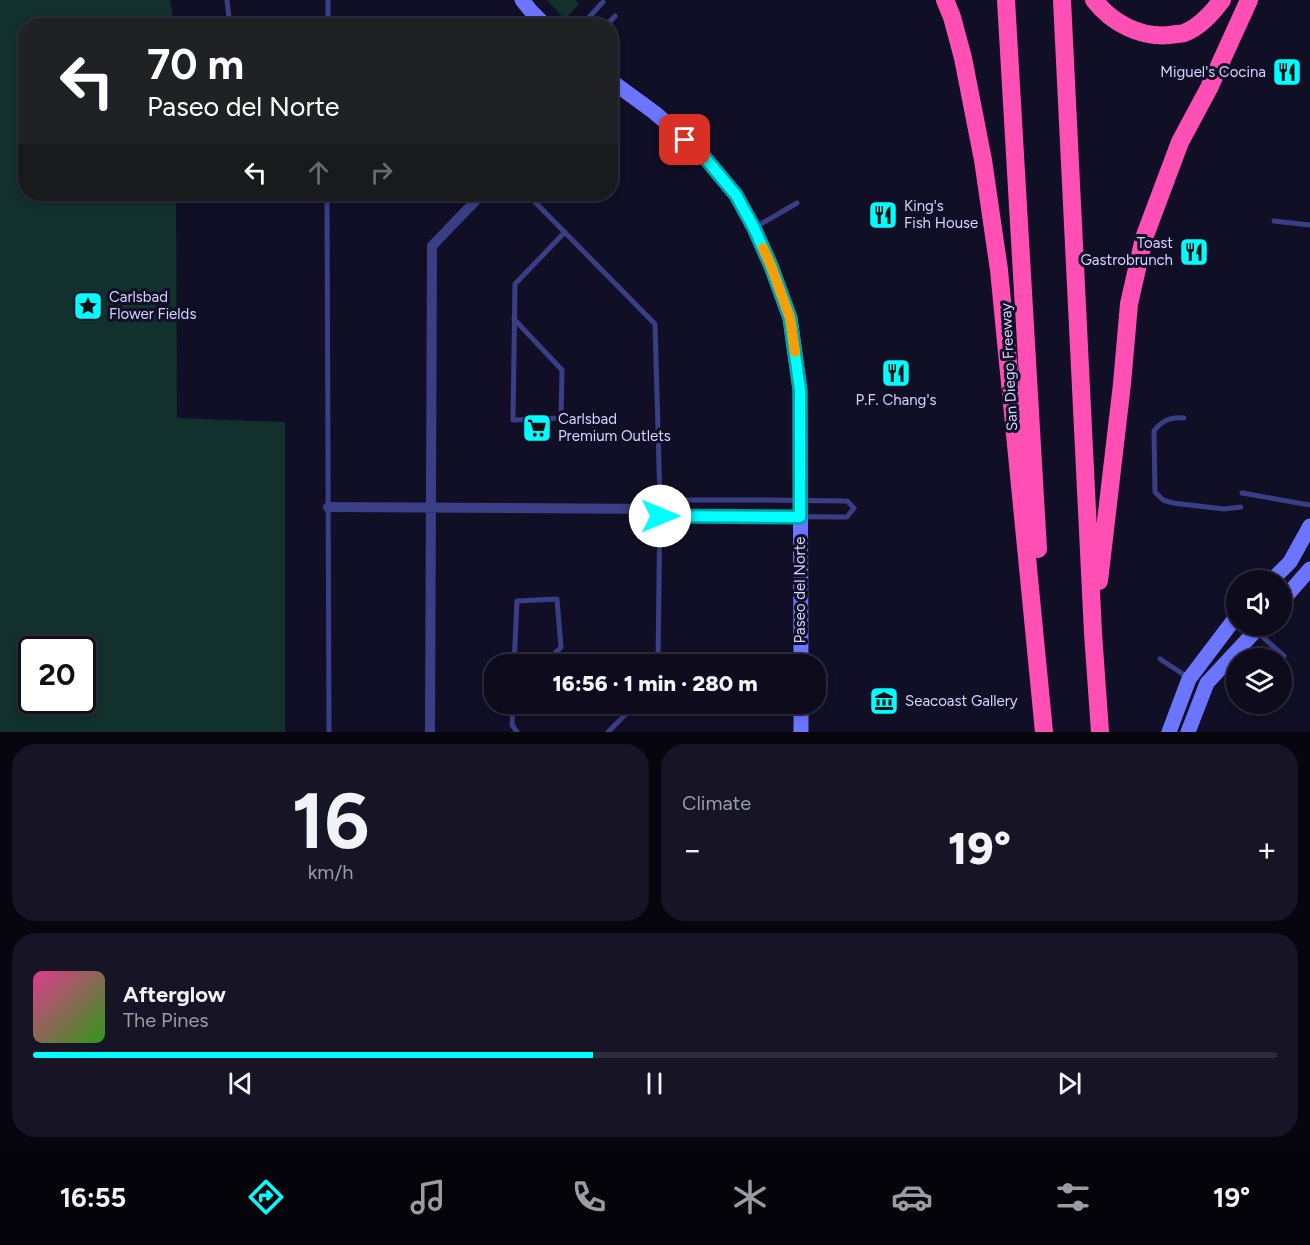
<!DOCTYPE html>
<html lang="en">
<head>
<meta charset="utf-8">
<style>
  :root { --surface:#0d0b1c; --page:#161425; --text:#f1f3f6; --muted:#9a9ba3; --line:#2d2b3b; --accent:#00feff }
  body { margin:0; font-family:Figtree,sans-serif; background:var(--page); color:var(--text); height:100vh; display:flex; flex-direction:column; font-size:22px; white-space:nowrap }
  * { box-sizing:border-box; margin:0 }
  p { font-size:20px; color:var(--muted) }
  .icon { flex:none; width:33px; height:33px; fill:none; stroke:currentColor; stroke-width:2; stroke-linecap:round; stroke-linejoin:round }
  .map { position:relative; height:732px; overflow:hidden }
  .sheet { display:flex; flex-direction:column; gap:12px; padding:12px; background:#07060f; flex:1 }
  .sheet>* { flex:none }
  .top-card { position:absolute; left:18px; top:18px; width:600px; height:183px; border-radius:24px; box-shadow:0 3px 9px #0003,0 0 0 2px var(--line); background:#202124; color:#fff; overflow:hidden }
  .controls { position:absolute; left:1226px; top:570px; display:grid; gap:12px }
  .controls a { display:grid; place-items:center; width:66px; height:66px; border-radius:50%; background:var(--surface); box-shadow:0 3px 9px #0003,0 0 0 2px var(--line); font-size:30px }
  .speed { position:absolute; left:18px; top:636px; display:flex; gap:12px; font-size:30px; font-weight:700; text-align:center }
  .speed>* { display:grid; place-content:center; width:78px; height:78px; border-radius:50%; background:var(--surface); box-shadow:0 3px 9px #0003,0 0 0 2px var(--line); line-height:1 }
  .speed .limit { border:3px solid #111; border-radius:9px; background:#fff; color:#111 }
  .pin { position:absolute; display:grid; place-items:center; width:51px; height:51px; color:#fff; margin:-26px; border-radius:12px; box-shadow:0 3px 9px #0006 }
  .me { position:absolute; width:66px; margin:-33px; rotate:90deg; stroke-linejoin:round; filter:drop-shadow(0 0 4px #0008) }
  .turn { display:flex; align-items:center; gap:21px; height:126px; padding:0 30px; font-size:27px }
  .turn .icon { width:78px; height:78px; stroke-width:2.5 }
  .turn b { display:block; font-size:42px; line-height:51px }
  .lanes { display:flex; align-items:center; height:57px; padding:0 30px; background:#0003; justify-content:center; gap:30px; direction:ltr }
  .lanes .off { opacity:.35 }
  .big { font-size:45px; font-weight:800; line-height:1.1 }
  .sheet .tile { flex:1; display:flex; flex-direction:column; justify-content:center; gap:9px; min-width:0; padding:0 21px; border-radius:24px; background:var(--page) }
  .sheet .dial { align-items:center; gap:0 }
  .dial b { font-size:78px; line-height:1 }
  .song { display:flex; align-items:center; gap:18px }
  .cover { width:72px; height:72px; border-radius:9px; background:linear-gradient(135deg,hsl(330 70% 55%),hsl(110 70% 35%)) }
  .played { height:6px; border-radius:3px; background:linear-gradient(90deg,var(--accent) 45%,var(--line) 45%) }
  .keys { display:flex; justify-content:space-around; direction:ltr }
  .heat { display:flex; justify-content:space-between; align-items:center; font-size:33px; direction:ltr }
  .sheet .tiles { flex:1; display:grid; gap:12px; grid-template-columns:1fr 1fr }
  .tile:last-child { grid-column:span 2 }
  .trip { position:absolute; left:484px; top:654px; width:342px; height:60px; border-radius:24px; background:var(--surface); box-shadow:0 3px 9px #0003,0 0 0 2px var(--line); font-weight:800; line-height:60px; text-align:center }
  .dock { display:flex; height:96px; justify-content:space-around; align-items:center; background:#05040b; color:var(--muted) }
  .dock .icon { width:42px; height:42px }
  .dock .selected { color:var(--accent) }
  .dock b { font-size:27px; color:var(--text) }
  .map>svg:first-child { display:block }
  .green { fill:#12302c; fill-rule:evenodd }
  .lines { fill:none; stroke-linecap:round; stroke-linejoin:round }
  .lane { stroke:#3a3e85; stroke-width:5 }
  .street { stroke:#3a3e85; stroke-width:10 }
  .secondary { stroke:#6b75ff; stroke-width:15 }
  .highway { stroke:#ff4fb4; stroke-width:18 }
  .route-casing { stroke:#00a5a6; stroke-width:15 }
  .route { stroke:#00feff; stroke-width:10 }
  .slow { stroke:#f59e0b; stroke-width:10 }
  .labels { text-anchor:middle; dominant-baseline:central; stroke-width:6; stroke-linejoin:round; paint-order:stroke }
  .poi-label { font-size:15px; fill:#d5d4ff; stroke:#110f26; text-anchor:start }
  .street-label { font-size:15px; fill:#d5d4ff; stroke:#110f26 }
</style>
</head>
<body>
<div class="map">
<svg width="1310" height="732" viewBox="0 0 1310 732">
  <rect width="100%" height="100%" fill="#110f26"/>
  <path class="green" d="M 0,0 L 170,0 L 174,25 L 26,26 L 26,194 L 176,194 L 177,418 L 285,422 L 285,732 L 0,732 ZM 32,650 L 82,650 L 82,700 L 32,700 Z
    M 547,0 L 576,0 L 579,4 L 566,18 L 561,15 Z"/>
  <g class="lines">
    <path class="lane" d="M 227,0 L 230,26
      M 328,26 L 328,0
      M 581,26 L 603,2
      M 606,26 L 615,16
      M 327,194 L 329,732
      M 527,194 L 655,324 L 660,500 L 658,664
      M 1274,221 L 1310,225
      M 754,228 L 797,203
      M 514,319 L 562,370 L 561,418 L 513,420 L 515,284 L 565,232
      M 1184,418 C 1171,417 1162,420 1154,431 L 1155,492 L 1163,500 L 1173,503 L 1224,509 L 1241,507
      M 1242,493 L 1310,505
      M 660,516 L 847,517 L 854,508 L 847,501 L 764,500 L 660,500
      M 1256,631 L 1284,656
      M 1160,659 L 1189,678
      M 514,664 L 517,601 L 557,599 L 561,647 L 545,664
      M 513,704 L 512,725 L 517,732
      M 608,732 L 636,704"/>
    <path class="street" d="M 328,507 L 660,509
      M 430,732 L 432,246 L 482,194"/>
    <path class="secondary" d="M 522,0 L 531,11 L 546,26
      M 610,80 L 655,113 L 701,153 L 736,195 L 754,228 L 771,266 L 790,318 L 800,390 L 801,664
      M 1272,580 L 1290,562 L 1310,526
      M 1281,602 L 1310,569
      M 801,704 L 801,732
      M 1169,732 L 1189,679 L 1236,617
      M 1188,732 L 1207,683 L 1260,626"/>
    <path class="highway" d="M 945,0 L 952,17 L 963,58 L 983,160 L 999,270 L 1044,732
      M 1006,0 L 1038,549
      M 1062,0 L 1093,633 L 1100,732
      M 1094,0 C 1112,23 1140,38 1170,35 C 1175,34 1180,34 1184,33 C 1200,27 1212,13 1222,0
      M 1099,581 L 1122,384 L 1129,304 L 1144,238 L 1180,142 L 1209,88 L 1249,0"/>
  </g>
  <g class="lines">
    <g class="route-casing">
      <path id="route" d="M 660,516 L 800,517 L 800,390 L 790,318 L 771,266 L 754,228 L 736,195 L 701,153 L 685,140"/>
    </g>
    <use href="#route" class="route"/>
    <path class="slow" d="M 763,248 L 771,266 L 790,318 L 795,352"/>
  </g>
  <defs>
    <g id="restaurant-square" transform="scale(1.5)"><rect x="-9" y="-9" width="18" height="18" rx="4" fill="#00feff" stroke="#110f26"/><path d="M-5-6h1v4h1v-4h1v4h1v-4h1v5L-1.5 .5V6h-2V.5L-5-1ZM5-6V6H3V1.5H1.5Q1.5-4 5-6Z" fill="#111"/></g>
    <g id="sight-square" transform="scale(1.5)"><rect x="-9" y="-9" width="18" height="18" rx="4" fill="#00feff" stroke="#110f26"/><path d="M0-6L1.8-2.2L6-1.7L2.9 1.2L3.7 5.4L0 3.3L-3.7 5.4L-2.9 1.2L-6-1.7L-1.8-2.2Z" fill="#111"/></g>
    <g id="supermarket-square" transform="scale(1.5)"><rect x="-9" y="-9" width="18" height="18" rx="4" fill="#00feff" stroke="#110f26"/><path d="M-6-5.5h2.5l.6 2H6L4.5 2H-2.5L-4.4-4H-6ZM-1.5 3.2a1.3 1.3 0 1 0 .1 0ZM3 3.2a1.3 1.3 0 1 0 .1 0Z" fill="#111"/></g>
    <g id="museum-square" transform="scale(1.5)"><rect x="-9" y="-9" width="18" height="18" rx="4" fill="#00feff" stroke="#110f26"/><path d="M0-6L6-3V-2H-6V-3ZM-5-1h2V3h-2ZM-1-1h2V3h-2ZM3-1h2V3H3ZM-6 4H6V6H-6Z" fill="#111"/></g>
  </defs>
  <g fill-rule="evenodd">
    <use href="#restaurant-square" x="1287" y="72"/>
    <use href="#restaurant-square" x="883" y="215"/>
    <use href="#restaurant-square" x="1194" y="252"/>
    <use href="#sight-square" x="88" y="306"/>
    <use href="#restaurant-square" x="896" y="373"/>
    <use href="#supermarket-square" x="537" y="428"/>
    <use href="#museum-square" x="884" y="701"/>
  </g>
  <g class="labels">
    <g class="poi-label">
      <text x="1266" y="72" text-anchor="end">Miguel's Cocina</text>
      <text x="904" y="206">King's<tspan x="904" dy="17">Fish House</tspan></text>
      <text x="1173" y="243" text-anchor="end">Toast<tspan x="1173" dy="17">Gastrobrunch</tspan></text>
      <text x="109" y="297">Carlsbad<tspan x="109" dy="17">Flower Fields</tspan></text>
      <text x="896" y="400" text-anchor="middle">P.F. Chang's</text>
      <text x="558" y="419">Carlsbad<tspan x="558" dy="17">Premium Outlets</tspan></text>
      <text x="905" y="701">Seacoast Gallery</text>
    </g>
    <g class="street-label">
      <text transform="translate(1009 367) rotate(-93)">San Diego Freeway</text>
      <text transform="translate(800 590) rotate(-90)">Paseo del Norte</text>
    </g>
  </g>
</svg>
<div class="controls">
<a><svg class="icon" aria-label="sound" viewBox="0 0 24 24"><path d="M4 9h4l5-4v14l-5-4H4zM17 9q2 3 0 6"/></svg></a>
<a><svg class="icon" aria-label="layers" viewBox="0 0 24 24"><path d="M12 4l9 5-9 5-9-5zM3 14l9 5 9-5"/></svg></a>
</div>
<div class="speed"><div class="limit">20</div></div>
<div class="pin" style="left:685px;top:140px;background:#d93025"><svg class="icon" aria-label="arrive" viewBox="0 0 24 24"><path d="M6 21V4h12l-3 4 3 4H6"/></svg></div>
<svg class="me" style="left:660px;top:516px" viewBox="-20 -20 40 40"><circle r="19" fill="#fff"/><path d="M0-13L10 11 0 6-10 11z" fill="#00feff"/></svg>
<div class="trip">16:56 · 1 min · 280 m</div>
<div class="top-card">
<div class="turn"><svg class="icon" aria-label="left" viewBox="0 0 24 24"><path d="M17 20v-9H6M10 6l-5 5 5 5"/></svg><div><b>70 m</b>Paseo del Norte</div></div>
<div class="lanes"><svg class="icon" aria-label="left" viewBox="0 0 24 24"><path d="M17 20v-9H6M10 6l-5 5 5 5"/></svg><svg class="icon off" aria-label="ahead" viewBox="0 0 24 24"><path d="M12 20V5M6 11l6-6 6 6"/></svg><svg class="icon off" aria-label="right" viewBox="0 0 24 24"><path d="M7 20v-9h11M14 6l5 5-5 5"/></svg></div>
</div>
</div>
<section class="sheet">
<div class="tiles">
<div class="tile dial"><b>16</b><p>km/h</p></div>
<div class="tile"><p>Climate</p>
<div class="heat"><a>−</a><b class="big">19°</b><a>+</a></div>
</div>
<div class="tile">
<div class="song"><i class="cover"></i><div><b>Afterglow</b><p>The Pines</p></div></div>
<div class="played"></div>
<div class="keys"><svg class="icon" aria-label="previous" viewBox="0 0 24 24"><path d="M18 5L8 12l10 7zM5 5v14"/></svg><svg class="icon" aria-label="pause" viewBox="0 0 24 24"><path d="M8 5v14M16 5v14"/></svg><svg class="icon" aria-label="next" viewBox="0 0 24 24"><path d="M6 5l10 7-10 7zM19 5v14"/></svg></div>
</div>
</div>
</section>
<nav class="dock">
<b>16:55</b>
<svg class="icon selected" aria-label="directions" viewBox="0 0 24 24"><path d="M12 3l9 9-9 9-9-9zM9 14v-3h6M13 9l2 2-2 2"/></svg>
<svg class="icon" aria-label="music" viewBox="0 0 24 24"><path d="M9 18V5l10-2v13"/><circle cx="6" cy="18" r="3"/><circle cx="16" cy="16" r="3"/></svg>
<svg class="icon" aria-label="phone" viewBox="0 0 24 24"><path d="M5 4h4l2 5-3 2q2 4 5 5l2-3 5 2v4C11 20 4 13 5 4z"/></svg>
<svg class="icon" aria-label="climate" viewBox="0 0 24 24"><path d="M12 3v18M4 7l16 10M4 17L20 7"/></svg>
<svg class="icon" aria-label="car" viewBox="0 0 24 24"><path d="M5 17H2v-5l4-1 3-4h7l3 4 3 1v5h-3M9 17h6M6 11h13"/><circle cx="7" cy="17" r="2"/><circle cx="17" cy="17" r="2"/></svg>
<svg class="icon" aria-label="filters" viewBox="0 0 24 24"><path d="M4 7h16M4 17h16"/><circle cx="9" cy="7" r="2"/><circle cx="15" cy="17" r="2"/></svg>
<b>19°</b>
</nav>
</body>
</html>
